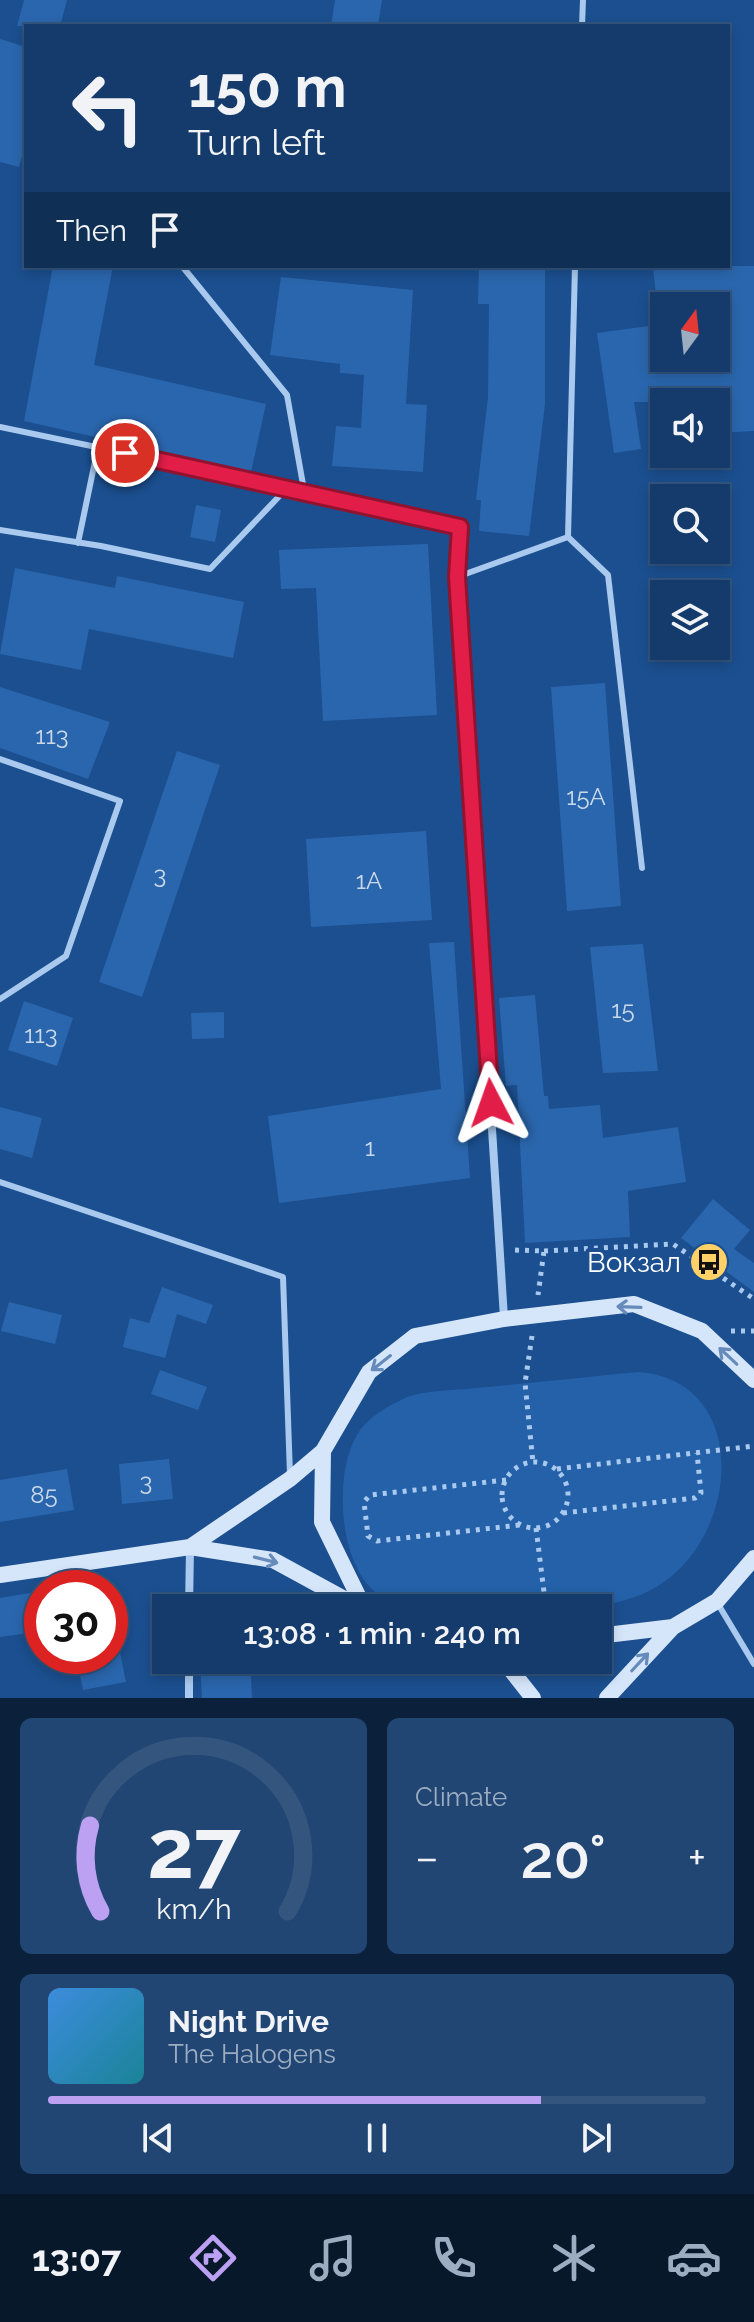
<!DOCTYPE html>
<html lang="en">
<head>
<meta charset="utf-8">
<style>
  :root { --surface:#143b6b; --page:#214673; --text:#f1f3f6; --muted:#9dadc1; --line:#33557e; --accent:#bca0f2 }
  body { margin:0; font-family:Raleway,sans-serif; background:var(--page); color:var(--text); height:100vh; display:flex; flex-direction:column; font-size:30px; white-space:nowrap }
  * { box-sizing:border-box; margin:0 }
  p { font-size:26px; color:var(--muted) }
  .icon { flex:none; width:44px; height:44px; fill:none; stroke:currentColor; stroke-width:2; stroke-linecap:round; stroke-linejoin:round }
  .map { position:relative; height:1698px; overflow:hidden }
  .panel { display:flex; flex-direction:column; gap:20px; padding:20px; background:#0b203b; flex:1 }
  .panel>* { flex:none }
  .top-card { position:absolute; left:24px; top:24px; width:706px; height:244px; border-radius:0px; box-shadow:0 4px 12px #0003,0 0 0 2px var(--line); background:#143b6b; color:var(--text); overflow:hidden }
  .needle { width:52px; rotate:15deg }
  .fabs { position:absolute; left:650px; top:292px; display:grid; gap:16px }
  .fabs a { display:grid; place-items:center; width:80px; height:80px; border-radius:0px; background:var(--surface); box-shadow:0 4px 12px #0003,0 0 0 2px var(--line); font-size:40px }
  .speed { position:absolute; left:24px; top:1570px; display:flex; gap:16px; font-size:40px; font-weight:700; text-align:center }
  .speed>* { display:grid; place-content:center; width:104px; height:104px; border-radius:50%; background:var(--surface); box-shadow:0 4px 12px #0003,0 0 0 2px var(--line); line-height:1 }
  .speed .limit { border:12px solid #d22; background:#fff; color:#111 }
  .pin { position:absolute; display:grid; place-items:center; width:68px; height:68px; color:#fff; margin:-34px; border:4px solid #fff; border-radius:50%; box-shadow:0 2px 8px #0007 }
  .me { position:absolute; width:88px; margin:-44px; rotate:356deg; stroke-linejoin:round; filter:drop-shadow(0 0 6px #0008) }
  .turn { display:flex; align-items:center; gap:28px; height:168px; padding:0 32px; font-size:36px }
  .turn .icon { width:104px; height:104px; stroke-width:2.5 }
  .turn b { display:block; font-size:56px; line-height:68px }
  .then { display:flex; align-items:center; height:76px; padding:0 32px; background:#0003; gap:16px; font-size:30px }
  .big { font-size:60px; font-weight:600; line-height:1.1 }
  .panel .tile { flex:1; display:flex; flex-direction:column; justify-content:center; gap:12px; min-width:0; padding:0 28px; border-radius:12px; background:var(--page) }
  .panel .dial { align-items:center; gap:0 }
  .dial svg { height:208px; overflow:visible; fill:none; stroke:var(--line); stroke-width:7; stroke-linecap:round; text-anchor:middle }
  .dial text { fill:var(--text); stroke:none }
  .song { display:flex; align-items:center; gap:24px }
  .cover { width:96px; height:96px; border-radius:12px; background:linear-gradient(135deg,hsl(210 70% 55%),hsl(190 70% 35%)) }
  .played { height:8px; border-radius:4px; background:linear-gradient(90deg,var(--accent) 75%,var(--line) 75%) }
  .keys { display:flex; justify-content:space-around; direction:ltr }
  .heat { display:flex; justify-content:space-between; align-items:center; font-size:44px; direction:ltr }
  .panel .tiles { flex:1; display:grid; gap:20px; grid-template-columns:1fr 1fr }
  .tile:last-child { grid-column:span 2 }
  .trip { position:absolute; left:152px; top:1594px; width:460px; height:80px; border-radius:0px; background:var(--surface); box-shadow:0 4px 12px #0003,0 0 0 2px var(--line); font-weight:600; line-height:80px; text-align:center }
  .dock { display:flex; height:128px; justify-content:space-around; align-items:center; background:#08182b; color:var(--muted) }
  .dock .icon { width:56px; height:56px }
  .dock .current { color:var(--accent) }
  .dock b { font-size:36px; color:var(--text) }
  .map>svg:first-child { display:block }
  .green { fill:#2461a8 }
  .building { fill:#2a66ad }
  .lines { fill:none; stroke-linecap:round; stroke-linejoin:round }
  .path { stroke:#a9c9ee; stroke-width:5; stroke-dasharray:4 6; stroke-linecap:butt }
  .lane { stroke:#a9c9ee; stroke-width:6 }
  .street { stroke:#a9c9ee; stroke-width:8 }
  .secondary { stroke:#d6e6fa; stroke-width:16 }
  .oneway { stroke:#668bba }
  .route-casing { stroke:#92132f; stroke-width:20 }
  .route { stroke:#e11d48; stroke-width:14 }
  .labels { text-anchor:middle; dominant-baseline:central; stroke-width:8; stroke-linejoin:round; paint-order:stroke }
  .number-label { font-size:24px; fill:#cad9ea }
  .poi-label { font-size:28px; fill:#fff; stroke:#1b4f8f; text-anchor:end }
</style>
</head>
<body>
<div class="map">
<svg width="754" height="1698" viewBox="0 0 754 1698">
  <rect width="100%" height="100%" fill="#1b4f8f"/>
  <path class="green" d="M 639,1372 C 754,1381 741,1545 649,1591 C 598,1616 530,1608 475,1608 C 443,1608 410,1613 381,1596 C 338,1570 333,1474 357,1435 C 365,1420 384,1408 399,1401 C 421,1389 452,1391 476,1388 C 531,1383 585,1377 639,1372 Z"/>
  <path class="building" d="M 24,0 L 67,0 L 60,26 L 17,26 Z
    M 335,0 L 382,0 L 378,26 L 331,26 Z
    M 0,39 L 26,47 L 26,142 L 19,167 L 0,162 Z
    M 53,266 L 113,266 L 94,365 L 266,404 L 251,472 L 24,421 Z
    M 479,266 L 545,266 L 545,404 L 529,536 L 479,531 L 481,500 L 476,500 L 488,397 L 489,304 L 478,304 Z
    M 653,266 L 754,266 L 754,431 L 716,433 L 716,402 L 634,402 L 641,449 L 614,453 L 597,333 L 664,324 L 664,358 L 716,358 L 716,306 L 657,306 Z
    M 281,277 L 413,290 L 406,404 L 427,405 L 423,472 L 332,466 L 336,426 L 361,428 L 364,375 L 340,373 L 340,364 L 270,355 Z
    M 196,505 L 221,510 L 215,542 L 190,537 Z
    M 428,544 L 437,715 L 323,721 L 316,588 L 281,589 L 279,550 Z
    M 15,568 L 115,588 L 117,576 L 244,602 L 233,658 L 89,629 L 81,670 L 0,654 Z
    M 605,683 L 621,906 L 567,911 L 551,687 Z
    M 0,687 L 110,722 L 88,779 L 0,748 Z
    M 177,751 L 220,765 L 142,997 L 99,982 Z
    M 426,831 L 432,920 L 311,927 L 306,839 Z
    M 454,942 L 470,1178 L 279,1203 L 268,1116 L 441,1089 L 429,943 Z
    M 643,944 L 658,1071 L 603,1073 L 590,947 Z
    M 535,995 L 544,1096 L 548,1096 L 549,1109 L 600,1105 L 603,1138 L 678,1127 L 686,1182 L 628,1191 L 630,1237 L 525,1243 L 517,1085 L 506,1086 L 499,998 Z
    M 24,1001 L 73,1018 L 57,1066 L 8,1050 Z
    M 224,1012 L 224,1038 L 192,1039 L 191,1013 Z
    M 0,1107 L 42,1118 L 32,1158 L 0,1149 Z
    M 713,1199 L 750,1230 L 734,1249 L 754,1263 L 754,1292 L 681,1238 Z
    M 162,1287 L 213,1305 L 206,1324 L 177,1314 L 165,1358 L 123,1347 L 130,1318 L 149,1323 Z
    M 9,1302 L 62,1315 L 55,1344 L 1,1331 Z
    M 160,1370 L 207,1387 L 198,1410 L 151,1394 Z
    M 169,1459 L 173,1499 L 122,1504 L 119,1464 Z
    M 67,1469 L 74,1510 L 0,1522 L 0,1480 Z
    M 42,1591 L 42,1631 L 0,1637 L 0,1598 Z
    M 120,1652 L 126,1682 L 83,1690 L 77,1660 Z
    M 200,1660 L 250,1660 L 252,1698 L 202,1698 Z"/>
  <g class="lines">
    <path class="path" d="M 515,1250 L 544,1251 L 538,1295
      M 544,1251 L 673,1244 L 754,1299
      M 731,1331 L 754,1331
      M 532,1336 L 525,1383 L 533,1463
      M502 1495a33 33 0 1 1 66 0a33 33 0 1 1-66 0Z
      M 557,1469 L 754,1446
      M 506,1480 L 370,1495 L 364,1502 L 368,1536 L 377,1541 L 520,1525
      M 563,1513 L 695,1498 L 701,1493 L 697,1453
      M 536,1528 L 546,1608"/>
    <path class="lane" d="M 582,26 L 583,0
      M 182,266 L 287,395 L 304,490
      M 0,427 L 288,487 L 460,527
      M 0,530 L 101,546 L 210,569 L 288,487
      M 568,537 L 608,575 L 642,868
      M 78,543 L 98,447
      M 457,577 L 568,537 L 575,266
      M 0,759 L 120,801 L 66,956 L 0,999
      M 0,1182 L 283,1277 L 290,1475
      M 718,1604 L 754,1664"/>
    <path class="street" d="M 460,527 L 457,577 L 504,1318
      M 189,1608 L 190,1548
      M 189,1698 L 189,1660"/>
    <path class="secondary" d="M 323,1451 L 322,1522 L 364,1608
      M 190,1547 L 290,1479 L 323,1451 L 369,1372 L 415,1336 L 504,1319 L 634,1304 L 702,1331 L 754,1380
      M 0,1575 L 190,1547 L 273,1560 L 361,1608
      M 598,1636 L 673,1627 L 717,1601 L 754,1558
      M 503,1660 L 533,1698
      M 607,1698 L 673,1627"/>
  </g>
  <defs><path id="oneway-shaft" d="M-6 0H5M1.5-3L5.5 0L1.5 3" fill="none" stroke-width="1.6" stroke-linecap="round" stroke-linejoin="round" transform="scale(2)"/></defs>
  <g class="oneway">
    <use href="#oneway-shaft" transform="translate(629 1307) rotate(-178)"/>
    <use href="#oneway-shaft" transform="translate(728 1356) rotate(-137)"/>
    <use href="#oneway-shaft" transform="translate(381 1363) rotate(142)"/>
    <use href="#oneway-shaft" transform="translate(266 1560) rotate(14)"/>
    <use href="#oneway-shaft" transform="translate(640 1662) rotate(-47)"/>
  </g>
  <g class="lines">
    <g class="route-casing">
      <path id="route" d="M 125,453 L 460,527 L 457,577 L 491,1103"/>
    </g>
    <use href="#route" class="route"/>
  </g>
  <defs>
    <g id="bus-disc" transform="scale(2)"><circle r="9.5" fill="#ffd166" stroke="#1b4f8f"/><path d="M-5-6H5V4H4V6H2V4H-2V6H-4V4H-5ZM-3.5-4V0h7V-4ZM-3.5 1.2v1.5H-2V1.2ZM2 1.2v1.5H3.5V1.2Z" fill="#111"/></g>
  </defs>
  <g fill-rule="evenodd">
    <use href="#bus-disc" x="709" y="1262"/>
  </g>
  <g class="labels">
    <g class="number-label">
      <text x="52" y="735">113</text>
      <text x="586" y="796">15А</text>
      <text x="160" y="874">3</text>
      <text x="369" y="880">1А</text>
      <text x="623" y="1009">15</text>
      <text x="41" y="1034">113</text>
      <text x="370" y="1147">1</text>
      <text x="146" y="1481">3</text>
      <text x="44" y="1494">85</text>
    </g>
    <g class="poi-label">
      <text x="681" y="1262">Вокзал</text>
    </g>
  </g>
</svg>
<div class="fabs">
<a><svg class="needle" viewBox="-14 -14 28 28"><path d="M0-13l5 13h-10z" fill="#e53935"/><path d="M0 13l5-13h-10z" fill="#9dadc1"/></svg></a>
<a><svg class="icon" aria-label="sound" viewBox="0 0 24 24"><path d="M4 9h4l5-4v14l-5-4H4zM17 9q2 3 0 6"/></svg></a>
<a><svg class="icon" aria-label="search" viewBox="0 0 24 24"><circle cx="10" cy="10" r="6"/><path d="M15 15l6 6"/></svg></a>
<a><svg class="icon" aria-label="layers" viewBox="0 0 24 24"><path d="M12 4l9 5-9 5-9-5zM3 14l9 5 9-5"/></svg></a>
</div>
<div class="speed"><div class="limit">30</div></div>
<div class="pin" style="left:125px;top:453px;background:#d93025"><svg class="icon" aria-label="arrive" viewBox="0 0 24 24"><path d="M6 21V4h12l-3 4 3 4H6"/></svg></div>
<svg class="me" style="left:491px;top:1103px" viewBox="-20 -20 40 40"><path d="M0-17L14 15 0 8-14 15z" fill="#e11d48" stroke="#fff" stroke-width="4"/></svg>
<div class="trip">13:08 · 1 min · 240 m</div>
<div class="top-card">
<div class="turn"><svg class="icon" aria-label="left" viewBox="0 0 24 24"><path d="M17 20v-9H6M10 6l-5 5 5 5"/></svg><div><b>150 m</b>Turn left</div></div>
<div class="then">Then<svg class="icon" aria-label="arrive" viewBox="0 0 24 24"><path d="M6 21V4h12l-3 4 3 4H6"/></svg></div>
</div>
</div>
<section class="panel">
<div class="tiles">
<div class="tile dial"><svg viewBox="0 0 100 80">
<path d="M14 69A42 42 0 1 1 86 69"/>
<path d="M14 69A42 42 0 0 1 10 36" stroke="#bca0f2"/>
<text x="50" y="56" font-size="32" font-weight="700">27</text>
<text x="50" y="72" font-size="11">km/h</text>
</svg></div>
<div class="tile"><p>Climate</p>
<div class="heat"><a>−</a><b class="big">20°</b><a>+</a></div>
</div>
<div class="tile">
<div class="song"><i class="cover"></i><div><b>Night Drive</b><p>The Halogens</p></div></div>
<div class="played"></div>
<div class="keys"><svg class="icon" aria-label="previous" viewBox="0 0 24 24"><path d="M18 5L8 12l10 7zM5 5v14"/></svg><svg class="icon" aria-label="pause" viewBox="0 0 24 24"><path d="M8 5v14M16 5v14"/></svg><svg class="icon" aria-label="next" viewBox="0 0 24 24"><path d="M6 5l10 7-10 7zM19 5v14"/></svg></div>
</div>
</div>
</section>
<nav class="dock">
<b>13:07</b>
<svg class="icon current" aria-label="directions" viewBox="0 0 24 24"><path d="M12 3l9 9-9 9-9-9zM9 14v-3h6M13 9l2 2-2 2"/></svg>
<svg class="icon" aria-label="music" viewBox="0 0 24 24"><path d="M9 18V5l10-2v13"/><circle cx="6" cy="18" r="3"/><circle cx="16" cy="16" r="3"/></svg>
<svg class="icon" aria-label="phone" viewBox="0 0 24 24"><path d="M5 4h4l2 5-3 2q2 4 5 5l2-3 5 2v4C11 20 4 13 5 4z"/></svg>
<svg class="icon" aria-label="climate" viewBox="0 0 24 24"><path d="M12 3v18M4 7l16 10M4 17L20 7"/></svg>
<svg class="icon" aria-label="car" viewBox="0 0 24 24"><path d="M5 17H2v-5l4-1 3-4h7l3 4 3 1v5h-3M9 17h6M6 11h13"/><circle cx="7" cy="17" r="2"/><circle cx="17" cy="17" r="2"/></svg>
</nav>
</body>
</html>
